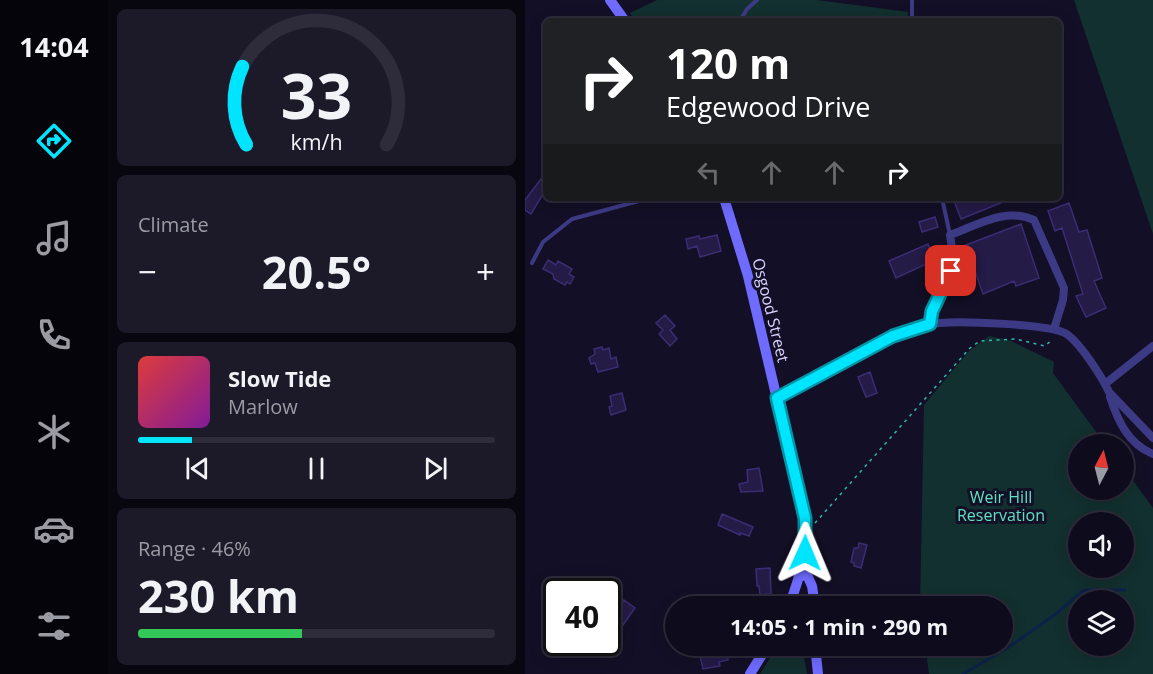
<!DOCTYPE html>
<html lang="en">
<head>
<meta charset="utf-8">
<style>
  :root { --surface:#0e0b1c; --page:#1c1929; --text:#f1f3f6; --muted:#9b9ba3; --line:#2e2b3b; --accent:#00e5ff }
  body { margin:0; font-family:"Open Sans",sans-serif; background:var(--page); color:var(--text); height:100vh; display:flex; flex-direction:column; font-size:22px; white-space:nowrap }
  * { box-sizing:border-box; margin:0 }
  p { font-size:20px; color:var(--muted) }
  .icon { flex:none; width:33px; height:33px; fill:none; stroke:currentColor; stroke-width:2; stroke-linecap:round; stroke-linejoin:round }
  .map { position:relative; flex:1; overflow:hidden }
  .drawer { display:flex; flex-direction:column; gap:9px; padding:9px; background:#08060f; width:417px }
  .drawer>* { flex:none }
  .guide { position:absolute; left:18px; top:18px; width:519px; height:183px; border-radius:9px; box-shadow:0 3px 15px #0003,0 0 0 2px var(--line); background:#202124; color:#fff; overflow:hidden }
  .needle { width:39px; rotate:7deg }
  .controls { position:absolute; left:543px; top:434px; display:grid; gap:12px }
  .controls a { display:grid; place-items:center; width:66px; height:66px; border-radius:50%; background:var(--surface); box-shadow:0 3px 15px #0003,0 0 0 2px var(--line); font-size:30px }
  .speed { position:absolute; left:18px; top:578px; display:flex; gap:12px; font-size:30px; font-weight:700; text-align:center }
  .speed>* { display:grid; place-content:center; width:78px; height:78px; border-radius:50%; background:var(--surface); box-shadow:0 3px 15px #0003,0 0 0 2px var(--line); line-height:1 }
  .speed .limit { border:3px solid #111; border-radius:9px; background:#fff; color:#111 }
  .pin { position:absolute; display:grid; place-items:center; width:51px; height:51px; color:#fff; margin:-26px; border-radius:12px; box-shadow:0 3px 9px #0006 }
  .me { position:absolute; width:66px; margin:-33px; rotate:1deg; stroke-linejoin:round; filter:drop-shadow(0 0 4px #0008) }
  .turn { display:flex; align-items:center; gap:21px; height:126px; padding:0 24px; font-size:27px }
  .turn .icon { width:78px; height:78px; stroke-width:2.5 }
  .turn b { display:block; font-size:42px; line-height:51px }
  .lanes { display:flex; align-items:center; height:57px; padding:0 24px; background:#0003; justify-content:center; gap:30px; direction:ltr }
  .lanes .off { opacity:.35 }
  .big { font-size:45px; font-weight:700; line-height:1.1 }
  .drawer .widget { flex:1; display:flex; flex-direction:column; justify-content:center; gap:9px; min-width:0; padding:0 21px; border-radius:9px; background:var(--page) }
  .drawer .dial { align-items:center; gap:0 }
  .dial svg { height:156px; overflow:visible; fill:none; stroke:var(--line); stroke-width:7; stroke-linecap:round; text-anchor:middle }
  .dial text { fill:var(--text); stroke:none }
  .song { display:flex; align-items:center; gap:18px }
  .cover { width:72px; height:72px; border-radius:9px; background:linear-gradient(135deg,hsl(0 70% 55%),hsl(290 70% 35%)) }
  .played { height:6px; border-radius:3px; background:linear-gradient(90deg,var(--accent) 15%,var(--line) 15%) }
  .keys { display:flex; justify-content:space-around; direction:ltr }
  .heat { display:flex; justify-content:space-between; align-items:center; font-size:33px; direction:ltr }
  .charge { height:9px; border-radius:4px; background:linear-gradient(90deg,#34c759 46%,var(--line) 0) }
  .trip { position:absolute; left:140px; top:596px; width:348px; height:60px; border-radius:30px; background:var(--surface); box-shadow:0 3px 15px #0003,0 0 0 2px var(--line); font-weight:700; line-height:60px; text-align:center }
  main { display:flex; flex:1; min-height:0 }
  .dock { display:flex; flex-direction:column; width:108px; justify-content:space-around; align-items:center; background:#06040b; color:var(--muted) }
  .dock .icon { width:42px; height:42px }
  .dock .on { color:var(--accent) }
  .dock b { font-size:27px; color:var(--text) }
  .map>svg:first-child { display:block }
  .green { fill:#12302f; fill-rule:evenodd }
  .lines { fill:none; stroke-linecap:round; stroke-linejoin:round }
  .stream { stroke:#0c2248; stroke-width:3 }
  .building { fill:#241b47; stroke:#3b2d73; stroke-width:1.5 }
  .path { stroke:#2fb8b0; stroke-width:1.5; stroke-dasharray:3 4.5; stroke-linecap:butt }
  .lane { stroke:#3d3a85; stroke-width:4 }
  .street { stroke:#3d3a85; stroke-width:8 }
  .secondary { stroke:#6f6bff; stroke-width:10 }
  .route-casing { stroke:#0095a6; stroke-width:15 }
  .route { stroke:#00e5ff; stroke-width:10 }
  .labels { text-anchor:middle; dominant-baseline:central; stroke-width:6; stroke-linejoin:round; paint-order:stroke }
  .street-label { font-size:16px; fill:#d9d4ff; stroke:#130f26 }
  .park-label { font-size:16px; fill:#5fe0c0; stroke:#130f26 }
</style>
</head>
<body>
<main>
<nav class="dock">
<b>14:04</b>
<svg class="icon on" aria-label="directions" viewBox="0 0 24 24"><path d="M12 3l9 9-9 9-9-9zM9 14v-3h6M13 9l2 2-2 2"/></svg>
<svg class="icon" aria-label="music" viewBox="0 0 24 24"><path d="M9 18V5l10-2v13"/><circle cx="6" cy="18" r="3"/><circle cx="16" cy="16" r="3"/></svg>
<svg class="icon" aria-label="phone" viewBox="0 0 24 24"><path d="M5 4h4l2 5-3 2q2 4 5 5l2-3 5 2v4C11 20 4 13 5 4z"/></svg>
<svg class="icon" aria-label="climate" viewBox="0 0 24 24"><path d="M12 3v18M4 7l16 10M4 17L20 7"/></svg>
<svg class="icon" aria-label="car" viewBox="0 0 24 24"><path d="M5 17H2v-5l4-1 3-4h7l3 4 3 1v5h-3M9 17h6M6 11h13"/><circle cx="7" cy="17" r="2"/><circle cx="17" cy="17" r="2"/></svg>
<svg class="icon" aria-label="filters" viewBox="0 0 24 24"><path d="M4 7h16M4 17h16"/><circle cx="9" cy="7" r="2"/><circle cx="15" cy="17" r="2"/></svg>
</nav>
<section class="drawer">
<div class="widget dial"><svg viewBox="0 0 100 80">
<path d="M14 69A42 42 0 1 1 86 69"/>
<path d="M14 69A42 42 0 0 1 12 29" stroke="#00e5ff"/>
<text x="50" y="56" font-size="32" font-weight="700">33</text>
<text x="50" y="72" font-size="11">km/h</text>
</svg></div>
<div class="widget"><p>Climate</p>
<div class="heat"><a>−</a><b class="big">20.5°</b><a>+</a></div>
</div>
<div class="widget">
<div class="song"><i class="cover"></i><div><b>Slow Tide</b><p>Marlow</p></div></div>
<div class="played"></div>
<div class="keys"><svg class="icon" aria-label="previous" viewBox="0 0 24 24"><path d="M18 5L8 12l10 7zM5 5v14"/></svg><svg class="icon" aria-label="pause" viewBox="0 0 24 24"><path d="M8 5v14M16 5v14"/></svg><svg class="icon" aria-label="next" viewBox="0 0 24 24"><path d="M6 5l10 7-10 7zM19 5v14"/></svg></div>
</div>
<div class="widget"><p>Range · 46%</p><b class="big">230 km</b><div class="charge"></div></div>
</section>
<div class="map">
<svg width="628" height="674" viewBox="0 0 628 674">
  <rect width="100%" height="100%" fill="#130f26"/>
  <path class="green" d="M 132,0 L 292,0 L 383,12 L 383,21 L 110,21 L 105,13 Z
    M 549,0 L 628,0 L 628,234 Z
    M 464,336 L 484,340 L 529,362 L 528,373 L 580,444 L 554,444 L 554,489 L 598,489 L 599,468 L 628,508 L 628,674 L 404,674 L 400,645 L 477,645 L 477,606 L 395,606 L 399,405 L 443,352 ZM 554,522 L 598,522 L 598,567 L 554,567 ZM 554,600 L 598,600 L 598,645 L 554,645 Z
    M 253,645 L 277,645 L 282,674 L 235,674 Z"/>
  <g class="lines">
    <path class="stream" d="M 438,674 L 484,647 L 532,613 L 559,590 L 600,590"/>
  </g>
  <path class="building" d="M 16,179 L 21,182 L 21,189 L 6,214 L 0,210 L 0,200 Z
    M 428,198 L 488,198 L 436,219 Z
    M 544,203 L 554,232 L 562,230 L 577,278 L 569,281 L 581,308 L 561,317 L 551,296 L 558,294 L 537,228 L 530,231 L 523,211 Z
    M 410,217 L 413,227 L 397,232 L 394,222 Z
    M 496,224 L 514,278 L 491,286 L 489,281 L 458,294 L 441,245 Z
    M 192,235 L 196,251 L 175,257 L 172,246 L 163,249 L 161,239 L 174,236 L 175,239 Z
    M 403,244 L 410,260 L 371,278 L 364,261 Z
    M 23,260 L 31,265 L 33,261 L 47,269 L 44,274 L 49,277 L 45,284 L 42,282 L 40,285 L 29,279 L 28,274 L 18,269 Z
    M 140,315 L 150,326 L 145,330 L 152,339 L 145,346 L 134,334 L 138,330 L 131,323 Z
    M 77,347 L 78,350 L 84,348 L 86,359 L 91,357 L 93,367 L 73,372 L 70,363 L 66,364 L 64,358 L 70,354 L 69,349 Z
    M 345,372 L 352,393 L 341,397 L 333,377 Z
    M 97,393 L 101,410 L 86,415 L 84,407 L 87,406 L 85,396 Z
    M 234,468 L 238,491 L 216,492 L 214,484 L 223,482 L 222,470 Z
    M 197,514 L 228,527 L 224,536 L 215,533 L 215,535 L 193,525 Z
    M 334,543 L 342,545 L 336,568 L 329,566 L 329,563 L 326,562 L 329,548 L 333,548 Z
    M 245,568 L 246,594 L 235,595 L 234,586 L 232,586 L 231,569 Z
    M 99,600 L 110,608 L 98,625 L 88,619 Z
    M 201,650 L 203,660 L 194,662 L 195,666 L 178,669 L 175,656 Z"/>
  <g class="lines">
    <path class="path" d="M 290,523 L 445,348 L 455,341 L 491,339 L 520,346 L 528,339"/>
    <path class="lane" d="M 387,0 L 387,21
      M 215,21 L 222,9 L 232,0
      M 417,198 L 425,235
      M 7,263 L 18,242 L 47,219 L 125,198"/>
    <path class="street" d="M 405,324 C 408,308 416,298 422,283 C 429,268 428,252 425,235 C 453,225 480,207 509,220 L 539,288 L 538,300 L 529,329
      M 580,384 L 628,346
      M 585,397 C 593,421 603,444 628,454
      M 252,398 L 384,329 C 394,327 404,323 415,323 C 437,321 523,324 540,333 C 554,341 577,377 584,392 L 628,438"/>
    <path class="secondary" d="M 85,0 L 100,21
      M 199,198 L 223,276 L 280,518 C 283,549 275,577 264,606
      M 275,574 L 283,577 L 287,586 L 290,606
      M 290,645 L 293,674
      M 225,674 L 243,645"/>
  </g>
  <g class="lines">
    <g class="route-casing">
      <path id="route" d="M 280,553 L 280,518 L 252,398 L 368,336 L 405,324 L 407,311 L 426,271"/>
    </g>
    <use href="#route" class="route"/>
  </g>
  <g class="labels">
    <g class="street-label">
      <text transform="translate(246 310) rotate(76)">Osgood Street</text>
    </g>
    <g class="park-label">
      <text x="476" y="497">Weir Hill<tspan x="476" dy="18">Reservation</tspan></text>
    </g>
  </g>
</svg>
<div class="controls">
<a><svg class="needle" viewBox="-14 -14 28 28"><path d="M0-13l5 13h-10z" fill="#e53935"/><path d="M0 13l5-13h-10z" fill="#9b9ba3"/></svg></a>
<a><svg class="icon" aria-label="sound" viewBox="0 0 24 24"><path d="M4 9h4l5-4v14l-5-4H4zM17 9q2 3 0 6"/></svg></a>
<a><svg class="icon" aria-label="layers" viewBox="0 0 24 24"><path d="M12 4l9 5-9 5-9-5zM3 14l9 5 9-5"/></svg></a>
</div>
<div class="speed"><div class="limit">40</div></div>
<div class="pin" style="left:426px;top:271px;background:#d93025"><svg class="icon" aria-label="arrive" viewBox="0 0 24 24"><path d="M6 21V4h12l-3 4 3 4H6"/></svg></div>
<svg class="me" style="left:280px;top:553px" viewBox="-20 -20 40 40"><path d="M0-17L14 15 0 8-14 15z" fill="#00e5ff" stroke="#fff" stroke-width="4"/></svg>
<div class="trip">14:05 · 1 min · 290 m</div>
<div class="guide">
<div class="turn"><svg class="icon" aria-label="right" viewBox="0 0 24 24"><path d="M7 20v-9h11M14 6l5 5-5 5"/></svg><div><b>120 m</b>Edgewood Drive</div></div>
<div class="lanes"><svg class="icon off" aria-label="left" viewBox="0 0 24 24"><path d="M17 20v-9H6M10 6l-5 5 5 5"/></svg><svg class="icon off" aria-label="ahead" viewBox="0 0 24 24"><path d="M12 20V5M6 11l6-6 6 6"/></svg><svg class="icon off" aria-label="ahead" viewBox="0 0 24 24"><path d="M12 20V5M6 11l6-6 6 6"/></svg><svg class="icon" aria-label="right" viewBox="0 0 24 24"><path d="M7 20v-9h11M14 6l5 5-5 5"/></svg></div>
</div>
</div>
</main>
</body>
</html>
